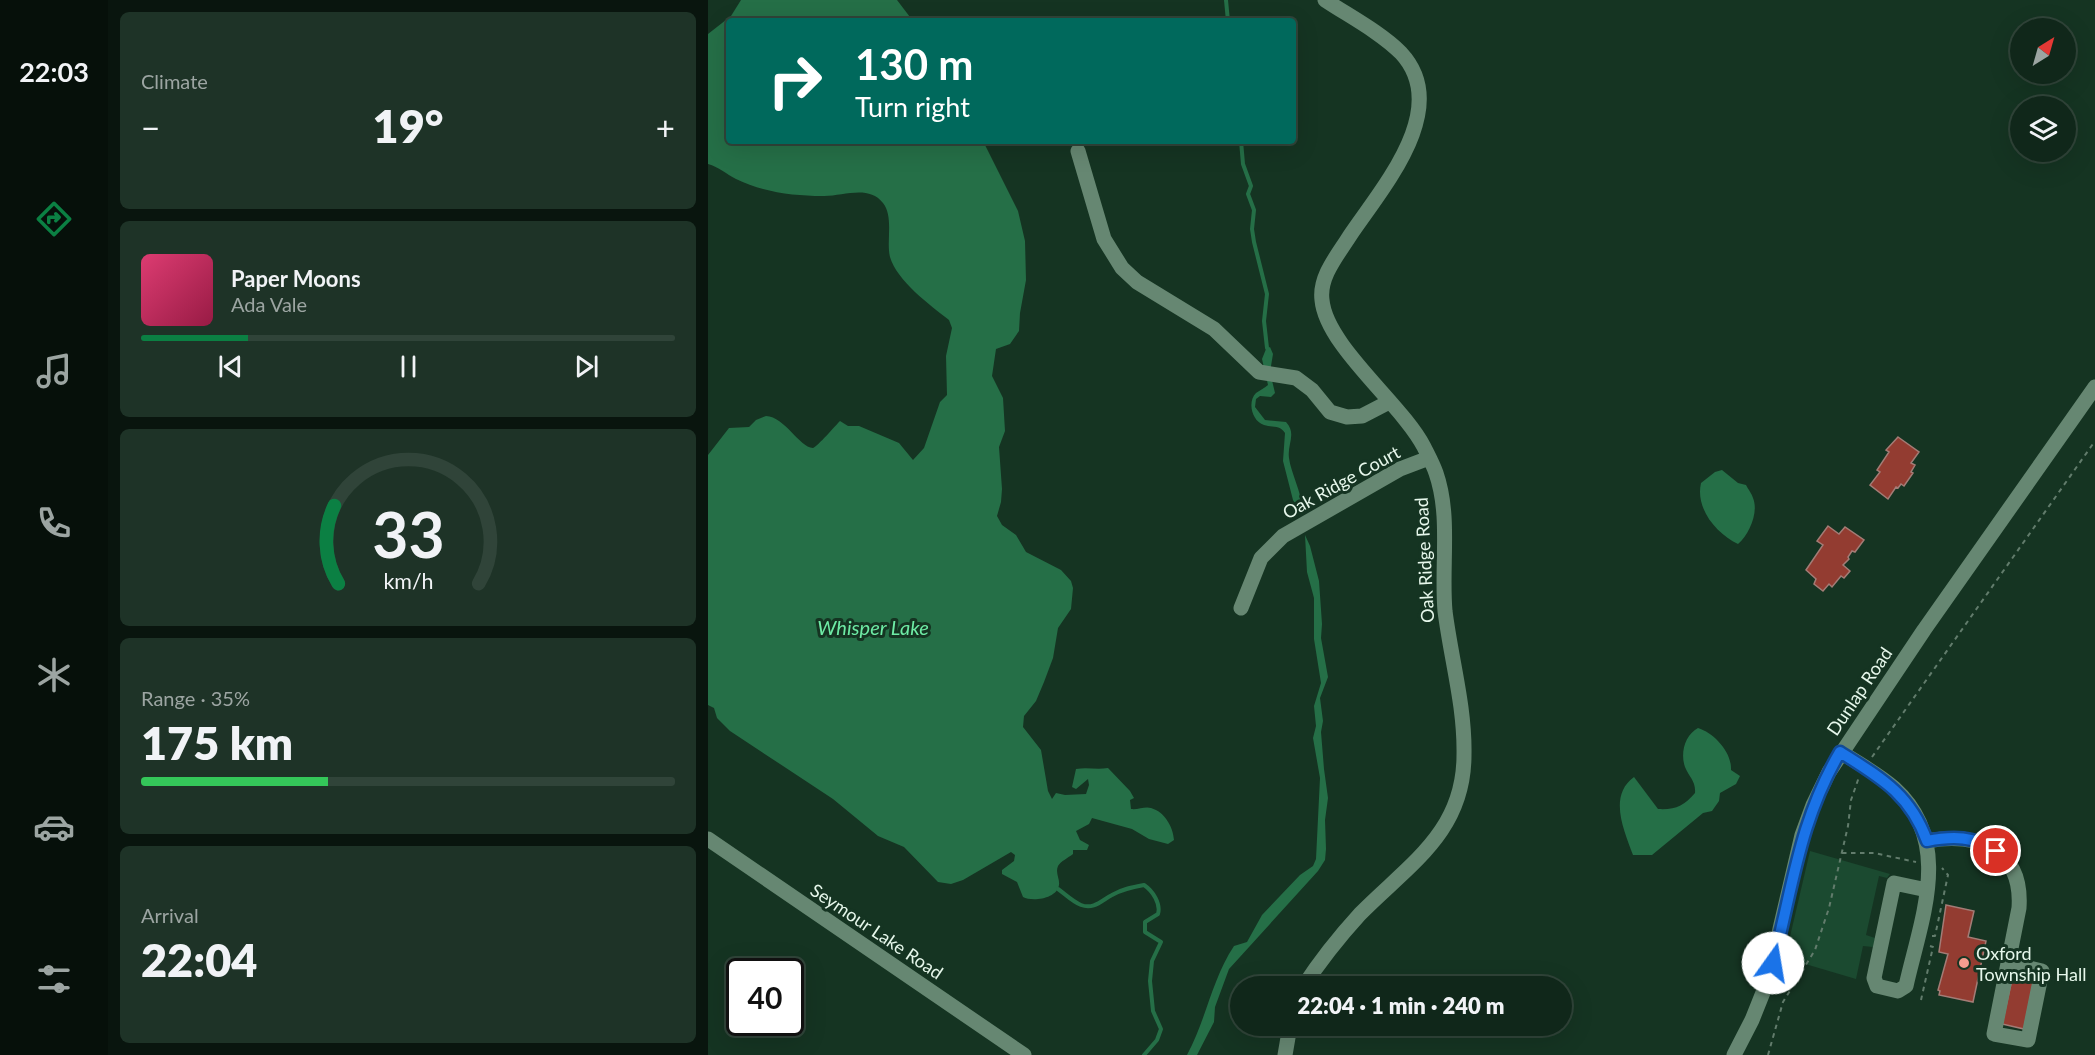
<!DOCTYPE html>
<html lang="en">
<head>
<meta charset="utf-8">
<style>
  :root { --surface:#10271a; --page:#1e3327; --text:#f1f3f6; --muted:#9ca5a2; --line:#304439; --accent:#0b8043 }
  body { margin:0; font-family:Lato,sans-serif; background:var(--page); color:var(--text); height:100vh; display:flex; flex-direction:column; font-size:22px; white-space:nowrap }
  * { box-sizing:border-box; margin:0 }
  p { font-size:20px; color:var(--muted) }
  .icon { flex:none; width:33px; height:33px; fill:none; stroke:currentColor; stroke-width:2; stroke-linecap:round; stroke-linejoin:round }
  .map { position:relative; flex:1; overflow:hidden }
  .panel { display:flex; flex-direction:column; gap:12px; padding:12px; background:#09150e; width:600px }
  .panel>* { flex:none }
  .banner { position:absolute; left:18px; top:18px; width:570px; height:126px; border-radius:6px; box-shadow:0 6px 24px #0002,0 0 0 2px var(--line); background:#00695c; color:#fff; overflow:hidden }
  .needle { width:39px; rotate:37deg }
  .fabs { position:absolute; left:1302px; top:18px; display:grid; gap:12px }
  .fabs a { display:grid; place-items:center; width:66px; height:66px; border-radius:50%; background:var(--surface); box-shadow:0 6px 24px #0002,0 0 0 2px var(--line); font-size:30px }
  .speed { position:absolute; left:18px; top:958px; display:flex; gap:12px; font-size:30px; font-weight:700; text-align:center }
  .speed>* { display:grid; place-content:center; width:78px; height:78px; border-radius:50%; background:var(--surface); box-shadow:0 6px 24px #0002,0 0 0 2px var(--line); line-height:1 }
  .speed .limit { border:3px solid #111; border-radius:9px; background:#fff; color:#111 }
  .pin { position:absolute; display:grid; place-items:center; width:51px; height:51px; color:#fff; margin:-26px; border:3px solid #fff; border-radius:50%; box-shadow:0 2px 6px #0007 }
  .me { position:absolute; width:66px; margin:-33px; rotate:13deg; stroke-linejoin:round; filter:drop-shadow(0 0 4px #0008) }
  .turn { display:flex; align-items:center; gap:21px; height:126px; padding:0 30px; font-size:27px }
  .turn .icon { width:78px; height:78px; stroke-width:2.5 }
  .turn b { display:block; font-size:42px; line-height:51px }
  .big { font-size:45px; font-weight:800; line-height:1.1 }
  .panel .tile { flex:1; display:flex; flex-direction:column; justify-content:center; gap:9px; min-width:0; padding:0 21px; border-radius:9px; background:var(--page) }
  .panel .dial { align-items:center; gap:0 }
  .dial svg { height:156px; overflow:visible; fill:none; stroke:var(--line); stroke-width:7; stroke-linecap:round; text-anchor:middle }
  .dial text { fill:var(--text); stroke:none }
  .song { display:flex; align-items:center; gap:18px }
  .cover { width:72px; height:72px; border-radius:9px; background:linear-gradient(135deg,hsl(340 70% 55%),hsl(340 70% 35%)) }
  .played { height:6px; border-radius:3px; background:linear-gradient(90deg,var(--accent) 20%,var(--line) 20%) }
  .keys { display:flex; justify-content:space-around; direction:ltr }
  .heat { display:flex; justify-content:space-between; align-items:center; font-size:33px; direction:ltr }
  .charge { height:9px; border-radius:4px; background:linear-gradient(90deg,#34c759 35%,var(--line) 0) }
  .trip { position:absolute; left:522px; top:976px; width:342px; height:60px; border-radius:30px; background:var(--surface); box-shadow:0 6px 24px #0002,0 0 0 2px var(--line); font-weight:800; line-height:60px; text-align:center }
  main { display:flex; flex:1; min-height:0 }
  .tab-bar { display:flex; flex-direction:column; width:108px; justify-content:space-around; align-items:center; background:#06100a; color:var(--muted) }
  .tab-bar .icon { width:42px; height:42px }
  .tab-bar .active { color:var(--accent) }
  .tab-bar b { font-size:27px; color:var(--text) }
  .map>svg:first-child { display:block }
  .green { fill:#1b4a30 }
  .water { fill:#256f47 }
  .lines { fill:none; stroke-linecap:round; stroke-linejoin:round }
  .stream { stroke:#256f47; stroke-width:4 }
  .building { fill:#933c31; stroke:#a37c76; stroke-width:1.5 }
  .path { stroke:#627c6c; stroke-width:2; stroke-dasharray:4.5 4.5; stroke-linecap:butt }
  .minor { stroke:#668772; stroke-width:15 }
  .route-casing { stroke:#114b97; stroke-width:15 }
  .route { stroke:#1a73e8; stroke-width:10 }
  .poi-dot { fill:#f59d8f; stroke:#153422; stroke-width:2 }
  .labels { text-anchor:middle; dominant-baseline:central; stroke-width:6; stroke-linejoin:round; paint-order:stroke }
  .street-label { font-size:18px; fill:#e6f7eb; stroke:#153422 }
  .poi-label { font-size:18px; fill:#e6f7eb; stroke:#153422; text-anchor:start }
  .water-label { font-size:20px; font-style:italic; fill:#6eeba5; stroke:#153422 }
</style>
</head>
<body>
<main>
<nav class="tab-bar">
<b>22:03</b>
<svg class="icon active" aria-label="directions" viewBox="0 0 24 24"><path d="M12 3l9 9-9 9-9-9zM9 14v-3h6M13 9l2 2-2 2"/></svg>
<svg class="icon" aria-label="music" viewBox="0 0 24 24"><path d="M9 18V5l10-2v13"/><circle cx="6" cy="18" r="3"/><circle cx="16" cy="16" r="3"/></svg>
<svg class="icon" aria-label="phone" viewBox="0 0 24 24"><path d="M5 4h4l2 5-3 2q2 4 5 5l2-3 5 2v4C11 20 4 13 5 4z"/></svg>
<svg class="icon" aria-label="climate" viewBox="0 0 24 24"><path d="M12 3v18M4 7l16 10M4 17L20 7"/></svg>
<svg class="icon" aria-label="car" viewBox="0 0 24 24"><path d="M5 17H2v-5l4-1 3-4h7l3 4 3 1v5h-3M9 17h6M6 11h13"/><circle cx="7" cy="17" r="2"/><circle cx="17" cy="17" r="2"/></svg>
<svg class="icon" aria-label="filters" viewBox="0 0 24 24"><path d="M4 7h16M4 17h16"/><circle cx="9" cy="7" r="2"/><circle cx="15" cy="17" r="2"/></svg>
</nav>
<section class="panel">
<div class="tile"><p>Climate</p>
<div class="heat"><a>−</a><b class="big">19°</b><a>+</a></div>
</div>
<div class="tile">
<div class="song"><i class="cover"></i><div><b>Paper Moons</b><p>Ada Vale</p></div></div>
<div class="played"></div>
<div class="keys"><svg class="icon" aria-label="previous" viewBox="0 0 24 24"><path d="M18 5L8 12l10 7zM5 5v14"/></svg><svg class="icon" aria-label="pause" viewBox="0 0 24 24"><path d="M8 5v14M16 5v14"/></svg><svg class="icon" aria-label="next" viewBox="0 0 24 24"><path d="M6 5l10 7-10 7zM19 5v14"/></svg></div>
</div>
<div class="tile dial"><svg viewBox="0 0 100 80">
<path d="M14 69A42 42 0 1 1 86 69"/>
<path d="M14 69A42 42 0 0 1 12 29" stroke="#0b8043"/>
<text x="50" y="56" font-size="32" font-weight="700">33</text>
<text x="50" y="72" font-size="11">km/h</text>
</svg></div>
<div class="tile"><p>Range · 35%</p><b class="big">175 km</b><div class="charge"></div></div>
<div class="tile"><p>Arrival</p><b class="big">22:04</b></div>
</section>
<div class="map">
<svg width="1387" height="1055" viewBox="0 0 1387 1055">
  <rect width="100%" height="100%" fill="#153422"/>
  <path class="green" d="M 1102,851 L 1182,874 L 1179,878 L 1171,876 L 1158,935 L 1167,938 L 1165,947 L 1155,946 L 1148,979 L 1077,958 Z"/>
  <path class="water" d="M 33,0 L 189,0 L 205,21 L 21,21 L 21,141 L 275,141 L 310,211 L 317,241 L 318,280 L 312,313 L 311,331 L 302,344 L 288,349 L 284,376 L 295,398 L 297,431 L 291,447 L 294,489 L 293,502 L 289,516 L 294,525 L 308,535 L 318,552 L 353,570 L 363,581 L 365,588 L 363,609 L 350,628 L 345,658 L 336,682 L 328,701 L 316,716 L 315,727 L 333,750 L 340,791 L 344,799 L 348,793 L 357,795 L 378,794 L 381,785 L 380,779 L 368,789 L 364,787 L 368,769 C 380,767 388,770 400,768 L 422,791 L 426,798 L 422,800 L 423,809 C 430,810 437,806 443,808 C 457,812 465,827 466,840 L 460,844 L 441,839 L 424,829 L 384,818 L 381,824 L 368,831 L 372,840 L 381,845 L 379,850 L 365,850 L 365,854 C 360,858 353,861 350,866 C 347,873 352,879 351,885 C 349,899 324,902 315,897 L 309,882 L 294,874 L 294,870 L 306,861 L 307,855 L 303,852 L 255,880 L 243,884 L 230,882 L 196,847 L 170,836 L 125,799 L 22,731 L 9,718 L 6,708 L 0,705 L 0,455 L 21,428 L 41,427 L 48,420 L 58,416 C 77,417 91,447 105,448 C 110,446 127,426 132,421 L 140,426 L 151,426 L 191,443 L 205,460 L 216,448 L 232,402 L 239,395 L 238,356 L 244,328 L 241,320 C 222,305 189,281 182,257 C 178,241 186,217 175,203 C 160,184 134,197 114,196 C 86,196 54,192 28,179 C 18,174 11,167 0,164 L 0,34 L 23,16 Z
    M 562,347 L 565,354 L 562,372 L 567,393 L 563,397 L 552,396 L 548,399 L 547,407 L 557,420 L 578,422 C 589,434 579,444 581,458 C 583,475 598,500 593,515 L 585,500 L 575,461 L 577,433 C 572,425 565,428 556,425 C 544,421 539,402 548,393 C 552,390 557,388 560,385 L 554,359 L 558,349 Z
    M 1014,470 L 1030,483 L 1038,485 C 1040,489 1044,494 1045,498 C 1051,512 1041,535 1030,544 C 1009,534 987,509 993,483 L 1007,472 Z
    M 597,535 L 602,546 L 611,581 L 614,624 L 613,638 L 620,677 L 612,698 L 615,721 L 613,732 L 616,769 L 620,798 L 617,820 L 618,849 L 617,860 L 610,871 L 521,969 L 507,1007 L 506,1022 L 489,1055 L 479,1055 C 498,1020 504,979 526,946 L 539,942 L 554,915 L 592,875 L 605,866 L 608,859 L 612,778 L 605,738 L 608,726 L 606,706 L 613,683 L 606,639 L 606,598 L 599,572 Z
    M 990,728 C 1006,733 1024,752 1023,770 L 1032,776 L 1028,784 L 1012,793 L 1011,801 L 1004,811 L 995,813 L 944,855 L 925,855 C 916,830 900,796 926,777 L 950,809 C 967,810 976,806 987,793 C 988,781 981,777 977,767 C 972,753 977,735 990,728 Z"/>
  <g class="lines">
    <path class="stream" d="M 518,0 L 520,21
      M 533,141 L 535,164 L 543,186 L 540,194 L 546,210 L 544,229 L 546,242 L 559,294 L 556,321 L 559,348
      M 350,889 C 357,894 365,902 373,905 C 386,910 394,900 404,895 C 414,889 425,887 436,885 C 445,891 453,904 450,914 L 437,922 L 437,932 L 453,942 L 444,961 L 442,981 L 445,1011 L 453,1029 L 449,1040 L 436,1055"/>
  </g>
  <path class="building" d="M 1190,437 L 1211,452 L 1203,463 L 1207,465 L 1203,472 L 1205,473 L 1196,486 L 1193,484 L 1190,488 L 1188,487 L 1180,499 L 1162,485 L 1172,472 L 1169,470 L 1181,452 L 1178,450 Z
    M 1120,526 L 1131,534 L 1137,527 L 1156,540 L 1147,552 L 1144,551 L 1140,557 L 1141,559 L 1135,565 L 1142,571 L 1136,578 L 1133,576 L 1124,587 L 1121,584 L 1115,591 L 1106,584 L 1108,579 L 1098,570 L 1115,545 L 1109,541 Z
    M 1238,905 L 1266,911 L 1260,937 L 1278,941 L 1265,1002 L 1231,995 L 1232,991 L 1230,990 L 1240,954 L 1231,952 Z
    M 1305,975 L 1326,980 L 1316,1029 L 1294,1024 Z"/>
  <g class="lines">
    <path class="path" d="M 1164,757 L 1387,441
      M 1134,853 L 1166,853 L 1208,862
      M 1224,936 L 1227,936 L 1240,875 L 1234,868
      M 1213,1000 L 1225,947 L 1222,946
      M 1060,1055 L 1075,1002 L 1107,950 L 1121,908 L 1140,826 L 1143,800 L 1151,777"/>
    <path class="minor" d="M 370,151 L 396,239 L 414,268 L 429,282 L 506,329 L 551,372 L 588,378 L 604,390 L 622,412 L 639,417 L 654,416 L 681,402
      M 533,608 L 553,558 L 575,536 L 692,469 L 721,458
      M 1133,752 C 1151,764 1170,774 1186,788 C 1246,842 1213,919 1198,986 L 1190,991 L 1169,986 L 1166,978 L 1186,883 L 1219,890
      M 0,839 L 316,1055
      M 1219,841 C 1269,832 1315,849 1311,908 L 1286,1034 L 1320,1040 L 1334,971 L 1300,963
      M 595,987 C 612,961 631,937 652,914 C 700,865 756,833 756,755 C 757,706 743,659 737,611 C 733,566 743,516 728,473 C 725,464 720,455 716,447 C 694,404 618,346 614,300 C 611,277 629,256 641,237 C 673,189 745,109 693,53 C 672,32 641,16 617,0
      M 577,1055 L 582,1026
      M 1026,1055 L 1044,1020 L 1060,980 L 1094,835 L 1105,805 L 1121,772 L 1216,630 L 1387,387"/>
  </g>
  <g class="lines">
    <g class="route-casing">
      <path id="route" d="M 1065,963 C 1085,887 1091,822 1132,752 C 1173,778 1202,794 1219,841 C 1244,836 1267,836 1288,851"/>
    </g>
    <use href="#route" class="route"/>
  </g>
  <circle class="poi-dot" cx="1256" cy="963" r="6"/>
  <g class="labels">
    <g class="street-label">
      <text transform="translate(633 482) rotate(-29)">Oak Ridge Court</text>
      <text transform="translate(716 560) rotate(-93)">Oak Ridge Road</text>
      <text transform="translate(1151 691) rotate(-56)">Dunlap Road</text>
      <text transform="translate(169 931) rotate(34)">Seymour Lake Road</text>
    </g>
    <g class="poi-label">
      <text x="1268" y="953">Oxford<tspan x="1268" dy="21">Township Hall</tspan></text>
    </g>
    <g class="water-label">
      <text x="165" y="627">Whisper Lake</text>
    </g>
  </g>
</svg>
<div class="fabs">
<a><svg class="needle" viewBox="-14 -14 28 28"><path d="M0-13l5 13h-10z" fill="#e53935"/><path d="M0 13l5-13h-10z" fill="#9ca5a2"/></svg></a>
<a><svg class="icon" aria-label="layers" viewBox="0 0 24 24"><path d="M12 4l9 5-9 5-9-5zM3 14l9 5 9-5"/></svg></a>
</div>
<div class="speed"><div class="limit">40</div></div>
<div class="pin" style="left:1288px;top:851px;background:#d93025"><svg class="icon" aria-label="arrive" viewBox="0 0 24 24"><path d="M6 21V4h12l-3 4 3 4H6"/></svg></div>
<svg class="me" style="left:1065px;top:963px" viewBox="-20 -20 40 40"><circle r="19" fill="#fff"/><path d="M0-13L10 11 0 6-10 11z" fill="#1a73e8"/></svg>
<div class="trip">22:04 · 1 min · 240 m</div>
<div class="banner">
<div class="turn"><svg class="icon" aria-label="right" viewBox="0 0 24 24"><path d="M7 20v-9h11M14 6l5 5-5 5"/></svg><div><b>130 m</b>Turn right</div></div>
</div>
</div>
</main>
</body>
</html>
